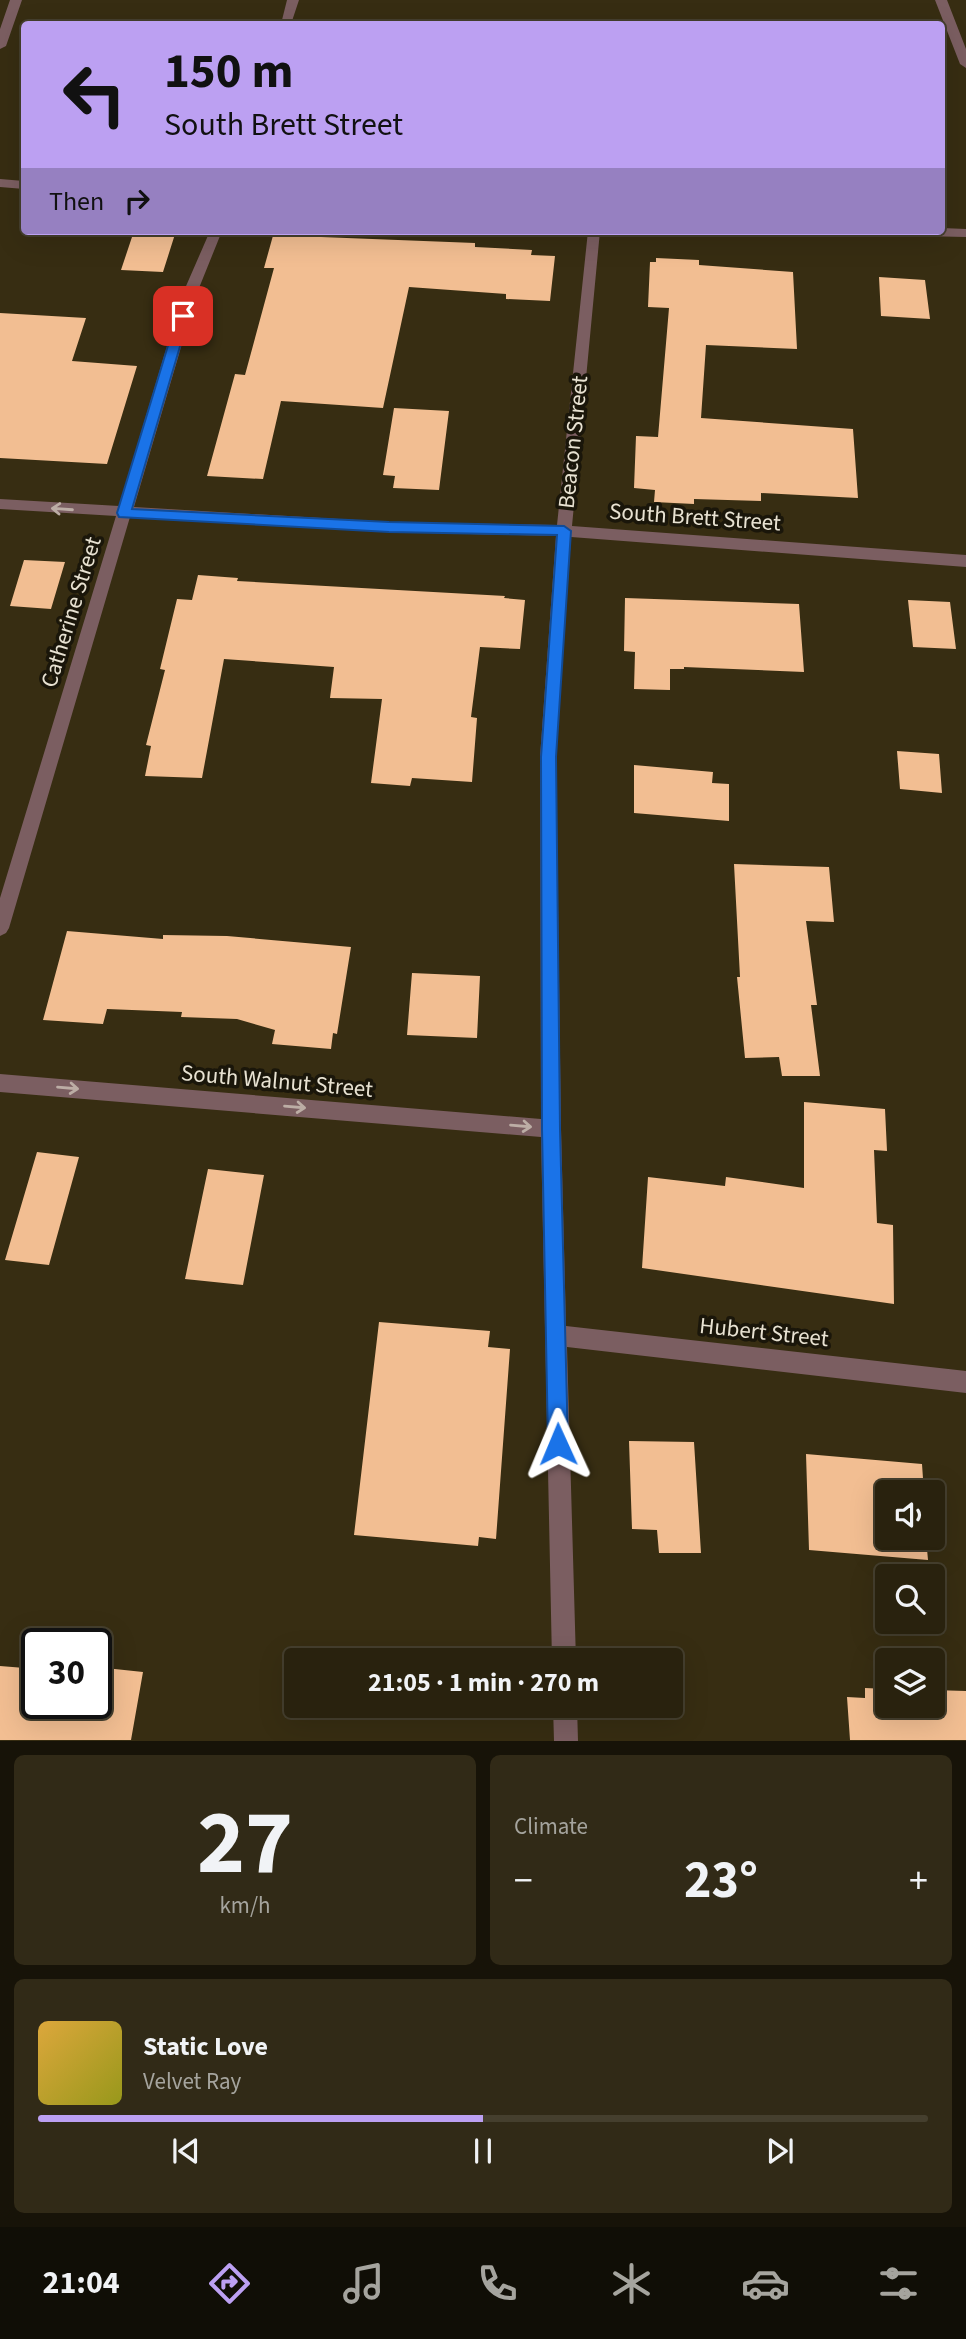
<!DOCTYPE html>
<html lang="en">
<head>
<meta charset="utf-8">
<style>
  :root { --surface:#29220e; --page:#312a17; --text:#f1f3f6; --muted:#a5a49e; --line:#453f2e; --accent:#bca0f2 }
  body { margin:0; font-family:"Source Sans 3",sans-serif; background:var(--page); color:var(--text); height:100vh; display:flex; flex-direction:column; font-size:26px; white-space:nowrap }
  * { box-sizing:border-box; margin:0 }
  p { font-size:23px; color:var(--muted) }
  .icon { flex:none; width:38px; height:38px; fill:none; stroke:currentColor; stroke-width:2; stroke-linecap:round; stroke-linejoin:round }
  .map { position:relative; height:1741px; overflow:hidden }
  .details { display:flex; flex-direction:column; gap:14px; padding:14px; background:#171308; flex:1 }
  .details>* { flex:none }
  .banner { position:absolute; left:21px; top:21px; width:924px; height:214px; border-radius:7px; box-shadow:0 7px 28px #0002,0 0 0 2px var(--line); background:#bca0f2; color:#111; overflow:hidden }
  .controls { position:absolute; left:875px; top:1480px; display:grid; gap:14px }
  .controls a { display:grid; place-items:center; width:70px; height:70px; border-radius:7px; background:var(--surface); box-shadow:0 7px 28px #0002,0 0 0 2px var(--line); font-size:35px }
  .speed { position:absolute; left:21px; top:1628px; display:flex; gap:14px; font-size:35px; font-weight:700; text-align:center }
  .speed>* { display:grid; place-content:center; width:91px; height:91px; border-radius:50%; background:var(--surface); box-shadow:0 7px 28px #0002,0 0 0 2px var(--line); line-height:1 }
  .speed .limit { border:4px solid #111; border-radius:10px; background:#fff; color:#111 }
  .pin { position:absolute; display:grid; place-items:center; width:60px; height:60px; color:#fff; margin:-30px; border-radius:14px; box-shadow:0 4px 10px #0006 }
  .me { position:absolute; width:77px; margin:-38px; rotate:359deg; stroke-linejoin:round; filter:drop-shadow(0 0 5px #0008) }
  .turn { display:flex; align-items:center; gap:24px; height:147px; padding:0 28px; font-size:32px }
  .turn .icon { width:91px; height:91px; stroke-width:2.5 }
  .turn b { display:block; font-size:49px; line-height:60px }
  .then { display:flex; align-items:center; height:66px; padding:0 28px; background:#0003; gap:14px; font-size:26px }
  .big { font-size:52px; font-weight:700; line-height:1.1 }
  .details .tile { flex:1; display:flex; flex-direction:column; justify-content:center; gap:10px; min-width:0; padding:0 24px; border-radius:10px; background:var(--page) }
  .details .dial { align-items:center; gap:0 }
  .dial b { font-size:91px; line-height:1 }
  .song { display:flex; align-items:center; gap:21px }
  .cover { width:84px; height:84px; border-radius:10px; background:linear-gradient(135deg,hsl(40 70% 55%),hsl(60 70% 35%)) }
  .played { height:7px; border-radius:4px; background:linear-gradient(90deg,var(--accent) 50%,var(--line) 50%) }
  .keys { display:flex; justify-content:space-around; direction:ltr }
  .heat { display:flex; justify-content:space-between; align-items:center; font-size:38px; direction:ltr }
  .details .tiles { flex:1; display:grid; gap:14px; grid-template-columns:1fr 1fr }
  .tile:last-child { grid-column:span 2 }
  .trip { position:absolute; left:284px; top:1648px; width:399px; height:70px; border-radius:7px; background:var(--surface); box-shadow:0 7px 28px #0002,0 0 0 2px var(--line); font-weight:700; line-height:70px; text-align:center }
  .dock { display:flex; height:112px; justify-content:space-around; align-items:center; background:#100e06; color:var(--muted) }
  .dock .icon { width:49px; height:49px }
  .dock .selected { color:var(--accent) }
  .dock b { font-size:32px; color:var(--text) }
  .map>svg:first-child { display:block }
  .building { fill:#f2be92 }
  .lines { fill:none; stroke-linecap:round; stroke-linejoin:round }
  .street { fill:#7b5e61; fill-rule:evenodd }
  .oneway { stroke:#bcada5 }
  .route { fill:#1a73e8; stroke:#114b97; stroke-width:2 }
  .labels { text-anchor:middle; dominant-baseline:central; stroke-width:7; stroke-linejoin:round; paint-order:stroke }
  .street-label { font-size:23px; fill:#e8e2d2; stroke:#1a160a }
</style>
</head>
<body>
<div class="map">
<svg width="966" height="1741" viewBox="0 0 966 1741">
  <rect width="100%" height="100%" fill="#372d12"/>
  <path class="building" d="M 134,231 L 176,231 L 163,272 L 121,270 Z
    M 274,232 L 322,235 L 321,237 L 475,243 L 475,247 L 532,250 L 531,255 L 555,256 L 550,301 L 506,299 L 506,294 L 409,287 L 383,408 L 281,401 L 263,479 L 207,476 L 235,374 L 245,375 L 274,268 L 264,268 Z
    M 656,258 L 699,260 L 699,265 L 793,272 L 797,349 L 706,345 L 701,418 L 853,429 L 858,498 L 761,493 L 761,501 L 694,499 L 694,504 L 654,502 L 655,490 L 634,488 L 636,436 L 658,437 L 669,308 L 648,307 L 650,262 L 656,262 Z
    M 879,277 L 925,280 L 930,319 L 881,316 Z
    M 0,313 L 86,318 L 72,361 L 137,366 L 107,464 L 0,458 Z
    M 394,408 L 449,411 L 439,490 L 393,488 L 395,476 L 383,475 Z
    M 24,560 L 65,562 L 51,609 L 10,606 Z
    M 198,575 L 238,578 L 237,581 L 505,596 L 504,598 L 525,600 L 520,649 L 480,647 L 471,717 L 477,718 L 472,782 L 412,778 L 410,786 L 371,783 L 382,699 L 330,698 L 334,667 L 224,659 L 202,778 L 145,776 L 151,746 L 146,745 L 165,670 L 160,669 L 177,599 L 192,600 Z
    M 625,598 L 799,604 L 804,672 L 684,667 L 684,669 L 670,669 L 670,690 L 634,689 L 635,652 L 624,651 Z
    M 908,600 L 950,602 L 956,649 L 913,647 Z
    M 897,751 L 939,754 L 942,793 L 900,789 Z
    M 634,765 L 713,772 L 712,783 L 729,784 L 729,821 L 634,813 Z
    M 734,864 L 829,867 L 834,922 L 806,921 L 817,1005 L 811,1005 L 820,1076 L 782,1076 L 779,1057 L 745,1058 L 737,977 L 740,977 Z
    M 67,931 L 163,939 L 163,935 L 227,936 L 351,947 L 337,1034 L 333,1033 L 331,1049 L 272,1044 L 275,1030 L 237,1019 L 181,1017 L 182,1012 L 107,1009 L 103,1024 L 43,1020 Z
    M 412,973 L 480,976 L 477,1038 L 407,1035 Z
    M 804,1102 L 885,1109 L 887,1151 L 874,1150 L 877,1223 L 893,1225 L 894,1304 L 642,1268 L 648,1177 L 725,1186 L 726,1177 L 804,1188 Z
    M 37,1152 L 79,1157 L 49,1265 L 5,1260 Z
    M 208,1169 L 264,1175 L 243,1285 L 185,1279 Z
    M 379,1322 L 490,1331 L 488,1347 L 510,1349 L 496,1539 L 479,1537 L 478,1546 L 354,1535 Z
    M 629,1441 L 694,1442 L 701,1553 L 659,1553 L 657,1530 L 632,1529 Z
    M 806,1454 L 922,1464 L 924,1493 L 887,1493 L 887,1538 L 926,1538 L 928,1560 L 809,1550 Z
    M 0,1666 L 37,1669 L 37,1703 L 96,1703 L 96,1667 L 143,1672 L 131,1740 L 0,1740 Z
    M 865,1688 L 887,1689 L 887,1706 L 933,1706 L 933,1690 L 966,1691 L 966,1740 L 850,1740 L 847,1697 L 865,1698 Z"/>
  <g class="lines">
    <path class="street" d="M 10,0 L 22,0 L 6,46 L 0,49 L 0,29 Z
      M 287,0 L 299,0 L 291,24 L 281,24 Z
      M 935,0 L 947,0 L 966,49 L 966,68 L 960,64 Z
      M 0,179 L 24,181 L 24,189 L 0,187 Z
      M 942,228 L 966,229 L 966,237 L 873,235 L 867,231 L 942,231 Z
      M 210,231 L 222,231 L 197,293 L 134,507 L 389,522 L 557,525 L 588,231 L 600,231 L 572,526 L 966,555 L 966,567 L 571,537 L 556,757 L 561,1129 L 566,1326 L 966,1371 L 966,1393 L 567,1347 L 576,1661 L 552,1661 L 541,1137 L 0,1092 L 0,1074 L 541,1119 L 540,757 L 556,536 L 389,532 L 130,517 L 9,928 L 6,933 L 0,936 L 0,898 L 116,516 L 0,509 L 0,499 L 119,506 L 183,293 Z
      M 553,1706 L 577,1706 L 578,1741 L 554,1741 Z"/>
  </g>
  <defs><path id="oneway-shaft" d="M-6 0H5M1.5-3L5.5 0L1.5 3" fill="none" stroke-width="1.6" stroke-linecap="round" stroke-linejoin="round" transform="scale(1.75)"/></defs>
  <g class="oneway">
    <use href="#oneway-shaft" transform="translate(62 509) rotate(-176)"/>
    <use href="#oneway-shaft" transform="translate(68 1088) rotate(5)"/>
    <use href="#oneway-shaft" transform="translate(295 1107) rotate(5)"/>
    <use href="#oneway-shaft" transform="translate(521 1126) rotate(5)"/>
  </g>
  <path class="route" d="M 183,312 L 189,316 L 132,509 L 389,522 L 564,526 L 571,531 L 556,757 L 560,1129 L 568,1444 L 565,1451 L 558,1454 L 551,1451 L 548,1444 L 542,1129 L 541,757 L 557,535 L 389,532 L 119,517 L 117,513 L 177,316 Z"/>
  <g class="labels">
    <g class="street-label">
      <text transform="translate(573 442) rotate(-84)">Beacon Street</text>
      <text transform="translate(695 517) rotate(4)">South Brett Street</text>
      <text transform="translate(71 612) rotate(-73)">Catherine Street</text>
      <text transform="translate(277 1081) rotate(5)">South Walnut Street</text>
      <text transform="translate(764 1332) rotate(6)">Hubert Street</text>
    </g>
  </g>
</svg>
<div class="controls">
<a><svg class="icon" aria-label="sound" viewBox="0 0 24 24"><path d="M4 9h4l5-4v14l-5-4H4zM17 9q2 3 0 6"/></svg></a>
<a><svg class="icon" aria-label="search" viewBox="0 0 24 24"><circle cx="10" cy="10" r="6"/><path d="M15 15l6 6"/></svg></a>
<a><svg class="icon" aria-label="layers" viewBox="0 0 24 24"><path d="M12 4l9 5-9 5-9-5zM3 14l9 5 9-5"/></svg></a>
</div>
<div class="speed"><div class="limit">30</div></div>
<div class="pin" style="left:183px;top:316px;background:#d93025"><svg class="icon" aria-label="arrive" viewBox="0 0 24 24"><path d="M6 21V4h12l-3 4 3 4H6"/></svg></div>
<svg class="me" style="left:558px;top:1444px" viewBox="-20 -20 40 40"><path d="M0-17L14 15 0 8-14 15z" fill="#1a73e8" stroke="#fff" stroke-width="4"/></svg>
<div class="trip">21:05 · 1 min · 270 m</div>
<div class="banner">
<div class="turn"><svg class="icon" aria-label="left" viewBox="0 0 24 24"><path d="M17 20v-9H6M10 6l-5 5 5 5"/></svg><div><b>150 m</b>South Brett Street</div></div>
<div class="then">Then<svg class="icon" aria-label="right" viewBox="0 0 24 24"><path d="M7 20v-9h11M14 6l5 5-5 5"/></svg></div>
</div>
</div>
<section class="details">
<div class="tiles">
<div class="tile dial"><b>27</b><p>km/h</p></div>
<div class="tile"><p>Climate</p>
<div class="heat"><a>−</a><b class="big">23°</b><a>+</a></div>
</div>
<div class="tile">
<div class="song"><i class="cover"></i><div><b>Static Love</b><p>Velvet Ray</p></div></div>
<div class="played"></div>
<div class="keys"><svg class="icon" aria-label="previous" viewBox="0 0 24 24"><path d="M18 5L8 12l10 7zM5 5v14"/></svg><svg class="icon" aria-label="pause" viewBox="0 0 24 24"><path d="M8 5v14M16 5v14"/></svg><svg class="icon" aria-label="next" viewBox="0 0 24 24"><path d="M6 5l10 7-10 7zM19 5v14"/></svg></div>
</div>
</div>
</section>
<nav class="dock">
<b>21:04</b>
<svg class="icon selected" aria-label="directions" viewBox="0 0 24 24"><path d="M12 3l9 9-9 9-9-9zM9 14v-3h6M13 9l2 2-2 2"/></svg>
<svg class="icon" aria-label="music" viewBox="0 0 24 24"><path d="M9 18V5l10-2v13"/><circle cx="6" cy="18" r="3"/><circle cx="16" cy="16" r="3"/></svg>
<svg class="icon" aria-label="phone" viewBox="0 0 24 24"><path d="M5 4h4l2 5-3 2q2 4 5 5l2-3 5 2v4C11 20 4 13 5 4z"/></svg>
<svg class="icon" aria-label="climate" viewBox="0 0 24 24"><path d="M12 3v18M4 7l16 10M4 17L20 7"/></svg>
<svg class="icon" aria-label="car" viewBox="0 0 24 24"><path d="M5 17H2v-5l4-1 3-4h7l3 4 3 1v5h-3M9 17h6M6 11h13"/><circle cx="7" cy="17" r="2"/><circle cx="17" cy="17" r="2"/></svg>
<svg class="icon" aria-label="filters" viewBox="0 0 24 24"><path d="M4 7h16M4 17h16"/><circle cx="9" cy="7" r="2"/><circle cx="15" cy="17" r="2"/></svg>
</nav>
</body>
</html>
